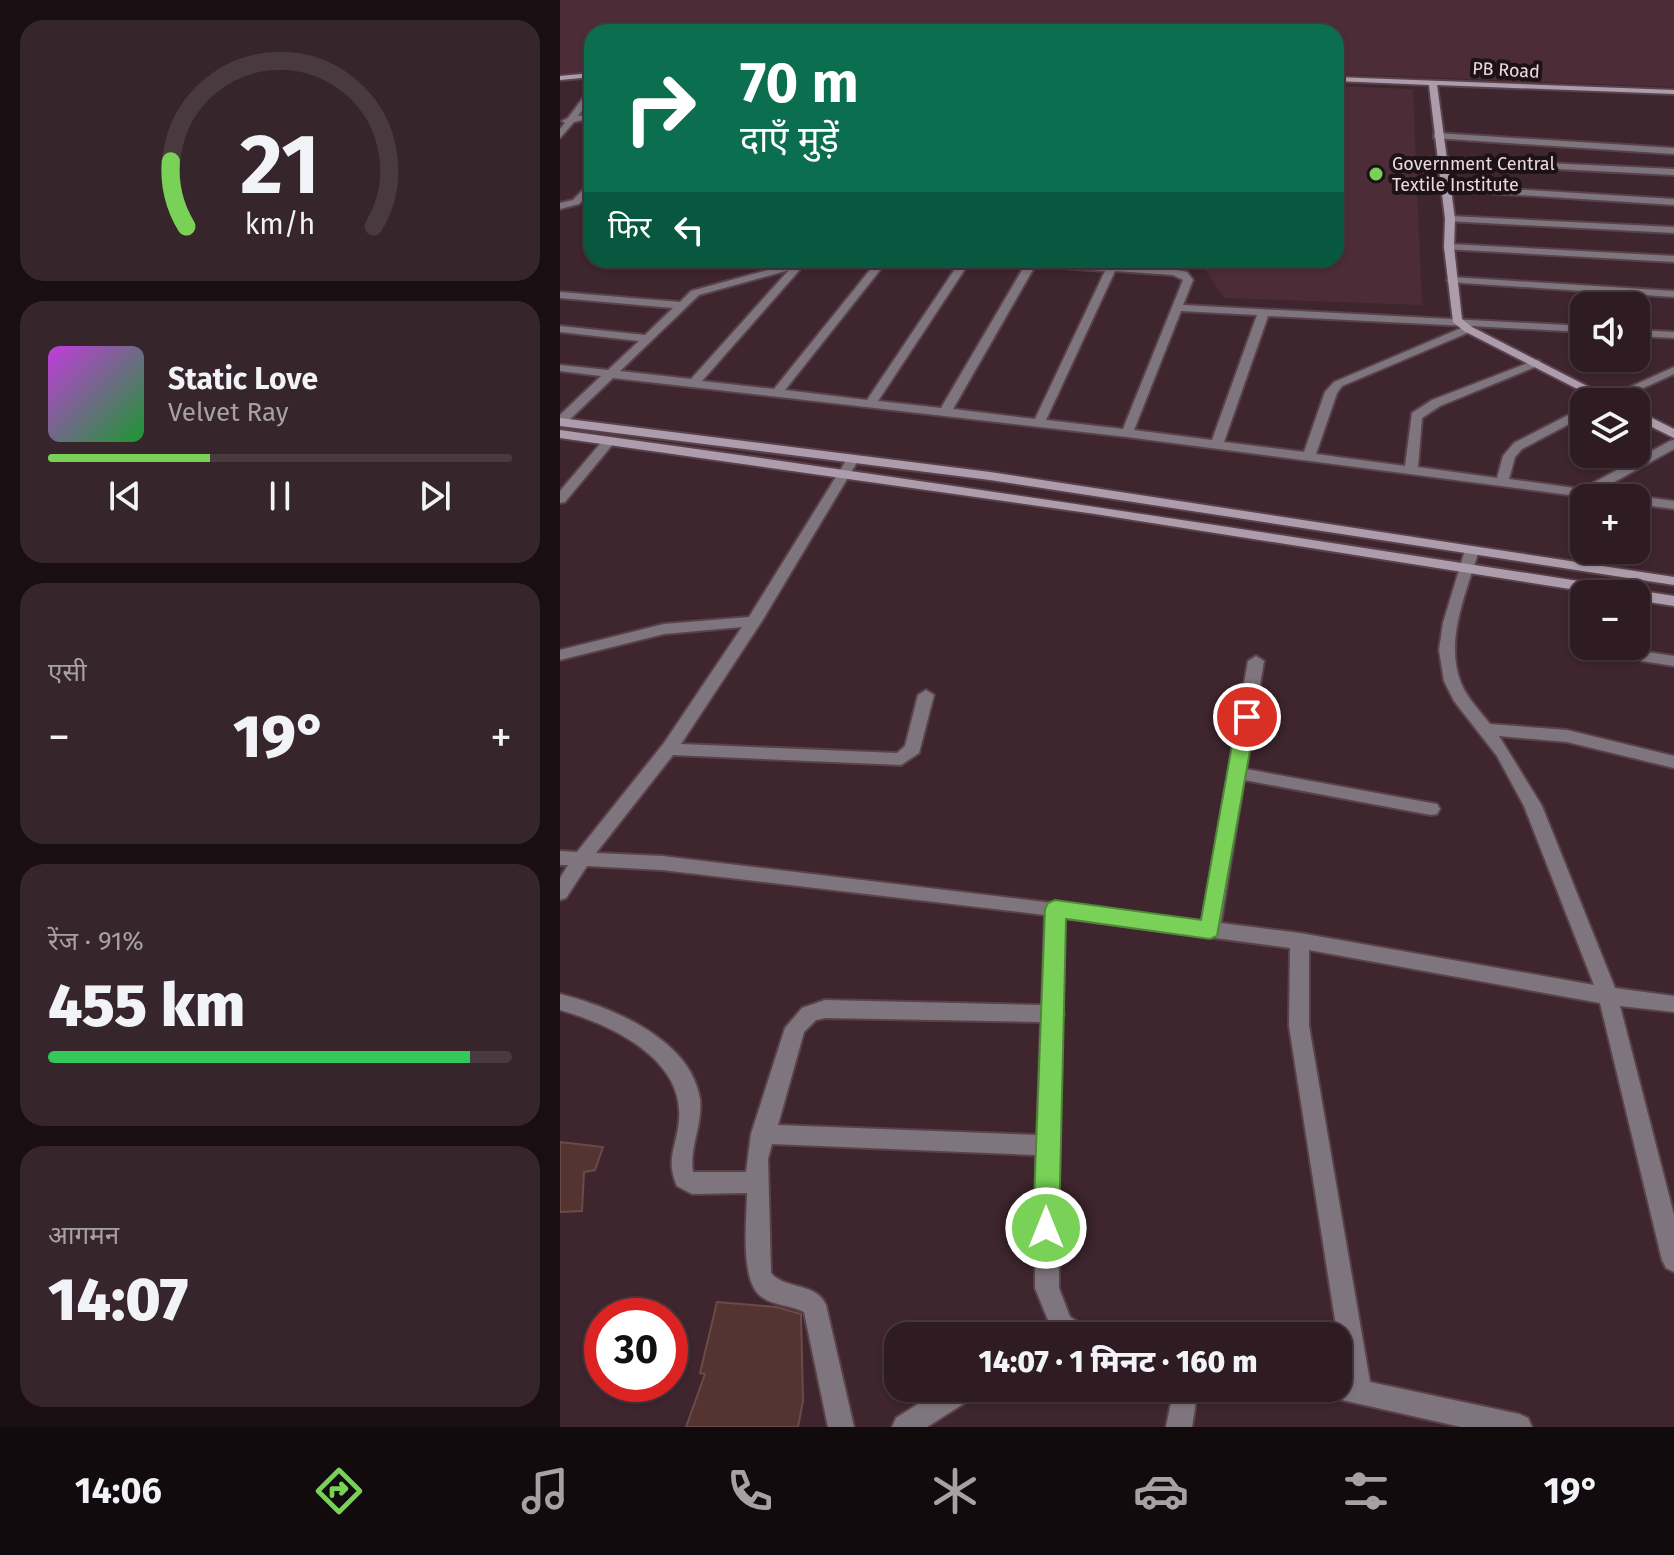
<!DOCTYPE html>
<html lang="hi">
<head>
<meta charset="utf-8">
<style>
  :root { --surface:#2e1c22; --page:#36252a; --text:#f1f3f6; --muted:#a7a1a5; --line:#493a40; --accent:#79d158 }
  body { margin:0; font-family:"Fira Sans","Noto Sans Devanagari",sans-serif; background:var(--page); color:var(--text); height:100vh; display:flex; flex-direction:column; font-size:30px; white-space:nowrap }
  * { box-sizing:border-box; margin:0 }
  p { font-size:26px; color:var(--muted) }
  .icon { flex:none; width:44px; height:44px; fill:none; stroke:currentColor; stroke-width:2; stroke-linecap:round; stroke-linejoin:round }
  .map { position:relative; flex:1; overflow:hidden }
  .sheet { display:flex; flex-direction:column; gap:20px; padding:20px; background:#190f13; width:560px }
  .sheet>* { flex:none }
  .top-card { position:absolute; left:24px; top:24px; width:760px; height:244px; border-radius:24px; box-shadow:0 2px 6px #0004,0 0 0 2px var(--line); background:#0b6e4f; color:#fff; overflow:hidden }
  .tools { position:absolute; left:1010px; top:292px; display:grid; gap:16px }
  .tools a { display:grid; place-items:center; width:80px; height:80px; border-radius:16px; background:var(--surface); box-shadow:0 2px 6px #0004,0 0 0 2px var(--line); font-size:40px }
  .speed { position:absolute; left:24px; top:1298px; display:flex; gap:16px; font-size:40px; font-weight:700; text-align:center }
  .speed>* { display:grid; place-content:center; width:104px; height:104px; border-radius:50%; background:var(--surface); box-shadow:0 2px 6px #0004,0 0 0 2px var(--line); line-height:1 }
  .speed .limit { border:12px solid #d22; background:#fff; color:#111 }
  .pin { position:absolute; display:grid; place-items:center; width:68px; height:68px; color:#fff; margin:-34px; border:4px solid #fff; border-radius:50%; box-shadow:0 2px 8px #0007 }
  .me { position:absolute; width:88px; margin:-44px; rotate:0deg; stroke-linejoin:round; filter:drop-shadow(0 0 6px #0008) }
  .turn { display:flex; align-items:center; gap:28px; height:168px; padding:0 24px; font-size:36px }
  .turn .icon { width:104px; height:104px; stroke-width:2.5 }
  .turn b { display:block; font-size:56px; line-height:68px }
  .then { display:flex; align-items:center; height:76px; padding:0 24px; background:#0003; gap:16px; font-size:30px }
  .big { font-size:60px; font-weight:800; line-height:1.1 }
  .sheet .card { flex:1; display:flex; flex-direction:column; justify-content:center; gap:12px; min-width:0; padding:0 28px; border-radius:24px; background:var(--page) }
  .sheet .dial { align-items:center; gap:0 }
  .dial svg { height:208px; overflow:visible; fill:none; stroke:var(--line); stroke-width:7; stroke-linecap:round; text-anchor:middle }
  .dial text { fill:var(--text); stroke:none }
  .song { display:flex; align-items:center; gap:24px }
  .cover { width:96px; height:96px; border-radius:12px; background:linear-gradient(135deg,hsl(290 70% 55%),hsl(130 70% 35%)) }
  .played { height:8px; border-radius:4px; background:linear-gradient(90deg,var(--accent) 35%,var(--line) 35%) }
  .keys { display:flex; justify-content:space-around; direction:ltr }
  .heat { display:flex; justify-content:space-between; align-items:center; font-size:44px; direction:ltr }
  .charge { height:12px; border-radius:6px; background:linear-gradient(90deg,#34c759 91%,var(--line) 0) }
  .trip { position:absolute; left:324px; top:1322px; width:468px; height:80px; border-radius:24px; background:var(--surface); box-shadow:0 2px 6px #0004,0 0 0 2px var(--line); font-weight:800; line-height:80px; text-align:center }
  .menu { display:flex; height:128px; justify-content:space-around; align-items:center; background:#120b0e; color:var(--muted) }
  .menu .icon { width:56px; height:56px }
  .menu .selected { color:var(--accent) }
  .menu b { font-size:36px; color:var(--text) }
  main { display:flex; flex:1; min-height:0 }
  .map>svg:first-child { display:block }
  .built { fill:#4c2c37 }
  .building { fill:#553330; stroke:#694c48; stroke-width:2 }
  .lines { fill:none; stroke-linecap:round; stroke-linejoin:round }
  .street-casing { stroke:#5a424a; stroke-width:4 }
  .secondary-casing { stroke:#5a424a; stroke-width:4 }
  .street { fill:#7f757e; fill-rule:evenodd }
  .secondary { fill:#ad9dac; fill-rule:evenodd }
  .route { fill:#79d158; stroke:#4f8839; stroke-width:2 }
  .poi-dot { fill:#79d158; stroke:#1d1216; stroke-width:3 }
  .labels { text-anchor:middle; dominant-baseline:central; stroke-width:8; stroke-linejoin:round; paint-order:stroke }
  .far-street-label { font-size:18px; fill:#ebd9de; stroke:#1d1216 }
  .far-poi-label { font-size:18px; fill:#ebd9de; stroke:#1d1216; text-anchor:start }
</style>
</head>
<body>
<main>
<section class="sheet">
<div class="card dial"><svg viewBox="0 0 100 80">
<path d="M14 69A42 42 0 1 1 86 69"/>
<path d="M14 69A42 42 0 0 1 8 44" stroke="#79d158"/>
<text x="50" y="56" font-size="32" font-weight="700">21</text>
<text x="50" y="72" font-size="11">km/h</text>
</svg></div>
<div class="card">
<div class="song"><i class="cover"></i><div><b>Static Love</b><p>Velvet Ray</p></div></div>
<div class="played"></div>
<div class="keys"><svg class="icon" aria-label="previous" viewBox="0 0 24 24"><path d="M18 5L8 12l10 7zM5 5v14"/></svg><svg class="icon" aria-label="pause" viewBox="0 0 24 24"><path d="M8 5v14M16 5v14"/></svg><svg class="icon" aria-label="next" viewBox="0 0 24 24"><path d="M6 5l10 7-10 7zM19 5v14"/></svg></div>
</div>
<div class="card"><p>एसी</p>
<div class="heat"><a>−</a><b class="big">19°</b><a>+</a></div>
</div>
<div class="card"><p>रेंज · 91%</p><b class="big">455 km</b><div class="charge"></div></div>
<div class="card"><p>आगमन</p><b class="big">14:07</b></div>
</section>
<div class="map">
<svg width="1114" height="1427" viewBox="0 0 1114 1427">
  <rect width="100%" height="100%" fill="#3e252e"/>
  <path class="built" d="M 0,0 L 1114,0 L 1114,87 L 776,74 L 776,32 L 32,32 L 32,71 L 0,74 Z
    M 776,86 L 853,89 L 862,305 L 664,298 L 642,265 L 581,260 L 776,260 Z"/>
  <path class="building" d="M 0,1142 L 43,1147 L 35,1170 L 24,1172 L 22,1211 L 0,1212 Z
    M 157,1302 L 216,1307 L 241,1314 L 243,1401 L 238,1427 L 126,1427 L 145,1374 L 140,1373 Z"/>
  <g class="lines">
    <g class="street-casing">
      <path id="street" d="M 29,90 L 32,90 L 32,98 L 18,116 L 32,114 L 32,118 L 14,122 L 0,138 L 0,129 L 5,123 L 2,121 L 8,118 Z
        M 877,133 L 1114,148 L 1114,154 L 874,138 L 874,134 Z
        M 881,158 L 1114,169 L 1114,175 L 878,163 L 878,159 Z
        M 32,181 L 32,190 L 19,204 L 0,209 L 0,203 L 13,200 Z
        M 885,185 L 1114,199 L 1114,205 L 882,190 L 882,186 Z
        M 890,216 L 1114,227 L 1114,233 L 887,221 L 885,219 Z
        M 889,244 L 1114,256 L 1114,262 L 885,249 L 884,247 Z
        M 244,260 L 260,260 L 243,266 L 142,381 L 214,389 L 318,260 L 328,260 L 225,390 L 307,400 L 401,260 L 411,260 L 318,401 L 381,408 L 465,265 L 429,263 L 424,260 L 476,260 L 613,269 L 627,272 L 633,280 L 623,305 L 1024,326 L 1024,332 L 911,326 L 912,331 L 782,386 L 777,393 L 756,454 L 845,466 L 852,413 L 872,400 L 976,360 L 980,361 L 980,365 L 880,406 L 862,418 L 858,467 L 937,478 L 943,456 L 954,443 L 1024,407 L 1024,416 L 962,449 L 955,457 L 949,479 L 1022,489 L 1110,441 L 1114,440 L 1114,449 L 1038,491 L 1062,494 L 1069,498 L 1032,498 L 567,437 L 53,378 L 4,425 L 0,426 L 0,415 L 41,376 L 0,371 L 0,365 L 48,370 L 79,341 L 0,332 L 0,326 L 85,335 L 113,308 L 0,298 L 0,292 L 120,302 L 131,291 ZM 475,266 L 545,271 L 475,419 L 393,409 ZM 229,270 L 131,379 L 60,371 L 139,295 ZM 555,271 L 613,275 L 623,280 L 563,429 L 486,420 ZM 621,311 L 697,315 L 652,440 L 574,430 ZM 708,316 L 906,326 L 774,382 L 765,392 L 744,452 L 664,442 Z
        M 892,277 L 1114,291 L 1114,297 L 888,282 L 887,280 Z
        M 1076,330 L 1114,332 L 1114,338 L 1076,336 Z
        M 1114,367 L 1114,374 L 1053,402 L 1037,402 Z
        M 49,437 L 55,441 L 53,444 L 5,502 L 0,503 L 0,491 L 45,438 Z
        M 293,455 L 299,459 L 202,621 L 121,744 L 337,753 L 345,746 L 358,695 L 366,690 L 374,695 L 359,753 L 341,765 L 113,755 L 36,853 L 102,856 L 642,921 L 688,661 L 696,656 L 704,661 L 686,769 L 871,803 L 877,804 L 880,809 L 877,814 L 871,815 L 684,780 L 661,923 L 740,933 L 1034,985 L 964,806 L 937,756 L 894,701 L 884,681 L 879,650 L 883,623 L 905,550 L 912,546 L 919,550 C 907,591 884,640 901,683 C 907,698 920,711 930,724 L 1007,730 L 1114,756 L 1114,768 L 1007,742 L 939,736 L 982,806 L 1055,988 L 1114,996 L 1114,1012 L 1060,1006 L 1114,1215 L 1114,1272 L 1106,1268 L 1102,1260 L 1040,1003 L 749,950 L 749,1026 L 810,1382 L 959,1414 L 968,1418 L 972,1427 L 901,1427 L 769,1397 L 766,1388 L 778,1388 L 778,1376 L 784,1377 L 729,1026 L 730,948 L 504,918 L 502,1009 L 504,1014 L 501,1020 L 498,1145 L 499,1288 L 510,1317 L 527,1328 L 531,1336 L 473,1336 L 477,1328 L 488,1320 L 475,1288 L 476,1155 L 212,1144 L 208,1159 L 211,1273 C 225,1290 256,1282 266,1305 L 294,1427 L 268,1427 L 244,1312 C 231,1305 214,1306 202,1297 C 179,1282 187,1218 187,1193 L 132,1194 L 117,1186 C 105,1158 117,1147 119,1120 C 125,1058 49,1024 0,1010 L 0,994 C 51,1007 131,1039 140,1099 C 143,1125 129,1147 133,1172 L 186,1172 L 191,1134 L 225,1028 L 242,1008 L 265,1000 L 482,1005 L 485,915 L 102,870 L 27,866 L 6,898 L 0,900 L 0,878 L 8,865 L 0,865 L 0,851 L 17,852 L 104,743 L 182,627 L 104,634 L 0,660 L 0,650 L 104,624 L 189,617 L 287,459 ZM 265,1018 L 481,1022 L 477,1135 L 218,1125 L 244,1032 L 256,1020 Z
        M 1076,496 L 1114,501 L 1114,509 L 1076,504 L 1076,498 L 1071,498 Z
        M 1087,652 L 1114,656 L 1114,666 L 1082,661 L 1079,657 Z
        M 383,1388 L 417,1388 L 414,1397 L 367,1427 L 332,1427 L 336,1418 Z
        M 614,1388 L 638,1388 L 632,1427 L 606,1427 Z"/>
    </g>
    <g class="secondary-casing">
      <path id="secondary" d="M 32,73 L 32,77 L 0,80 L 0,76 Z
        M 776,77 L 1114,90 L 1114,94 L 877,85 L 895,219 L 894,247 L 902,319 L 912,327 L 1058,402 L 1043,402 L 904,331 L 893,322 L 884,247 L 885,219 L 869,85 L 776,81 Z
        M 1076,410 L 1114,429 L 1114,438 L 1076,419 Z
        M 0,418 L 430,472 L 1114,577 L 1114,585 L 430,480 L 0,426 Z
        M 0,430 C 372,481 743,538 1114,596 L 1114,606 L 1076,600 L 1076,594 L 1042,594 L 535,514 L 0,438 Z"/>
    </g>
    <use href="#street" class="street"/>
    <use href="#secondary" class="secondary"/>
  </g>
  <path class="route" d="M 687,711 L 696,717 L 657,936 L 650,939 L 506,919 L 499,1228 L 495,1237 L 486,1240 L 477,1237 L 473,1228 L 485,909 L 488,903 L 495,900 L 641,920 L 677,717 Z"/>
  <circle class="poi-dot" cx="816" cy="174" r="8"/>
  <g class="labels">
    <g class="far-street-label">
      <text transform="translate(946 70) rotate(3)">PB Road</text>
    </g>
    <g class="far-poi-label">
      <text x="832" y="164">Government Central<tspan x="832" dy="21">Textile Institute</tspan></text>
    </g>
  </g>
</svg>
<div class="tools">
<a><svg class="icon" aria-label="sound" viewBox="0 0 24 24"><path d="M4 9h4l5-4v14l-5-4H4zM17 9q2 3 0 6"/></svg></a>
<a><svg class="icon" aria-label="layers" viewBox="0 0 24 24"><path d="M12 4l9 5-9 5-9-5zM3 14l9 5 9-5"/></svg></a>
<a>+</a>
<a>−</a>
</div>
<div class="speed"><div class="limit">30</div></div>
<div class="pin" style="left:687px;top:717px;background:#d93025"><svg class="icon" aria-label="arrive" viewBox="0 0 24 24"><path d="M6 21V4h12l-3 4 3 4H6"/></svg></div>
<svg class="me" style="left:486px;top:1228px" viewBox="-20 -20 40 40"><circle r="17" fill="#79d158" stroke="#fff" stroke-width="3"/><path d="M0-11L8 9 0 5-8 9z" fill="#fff"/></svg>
<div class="trip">14:07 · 1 मिनट · 160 m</div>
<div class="top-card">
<div class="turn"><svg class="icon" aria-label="right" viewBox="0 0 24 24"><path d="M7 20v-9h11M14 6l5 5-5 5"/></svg><div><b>70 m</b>दाएँ मुड़ें</div></div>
<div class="then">फिर<svg class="icon" aria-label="left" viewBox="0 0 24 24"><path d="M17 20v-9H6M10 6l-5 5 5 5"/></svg></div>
</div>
</div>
</main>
<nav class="menu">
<b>14:06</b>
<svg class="icon selected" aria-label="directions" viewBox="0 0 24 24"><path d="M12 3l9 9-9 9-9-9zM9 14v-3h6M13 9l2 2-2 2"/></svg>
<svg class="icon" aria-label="music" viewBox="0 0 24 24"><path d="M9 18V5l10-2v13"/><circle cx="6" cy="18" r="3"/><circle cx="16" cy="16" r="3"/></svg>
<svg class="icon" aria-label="phone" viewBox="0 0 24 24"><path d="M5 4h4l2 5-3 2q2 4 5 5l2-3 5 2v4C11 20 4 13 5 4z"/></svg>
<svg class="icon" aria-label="climate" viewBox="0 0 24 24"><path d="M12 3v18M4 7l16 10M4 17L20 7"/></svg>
<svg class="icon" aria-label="car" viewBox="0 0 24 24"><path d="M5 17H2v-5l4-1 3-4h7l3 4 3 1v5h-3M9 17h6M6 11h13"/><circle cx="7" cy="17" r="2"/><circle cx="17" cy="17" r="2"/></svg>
<svg class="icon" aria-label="filters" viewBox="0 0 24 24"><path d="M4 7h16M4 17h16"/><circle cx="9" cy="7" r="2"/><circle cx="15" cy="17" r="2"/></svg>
<b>19°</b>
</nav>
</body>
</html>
